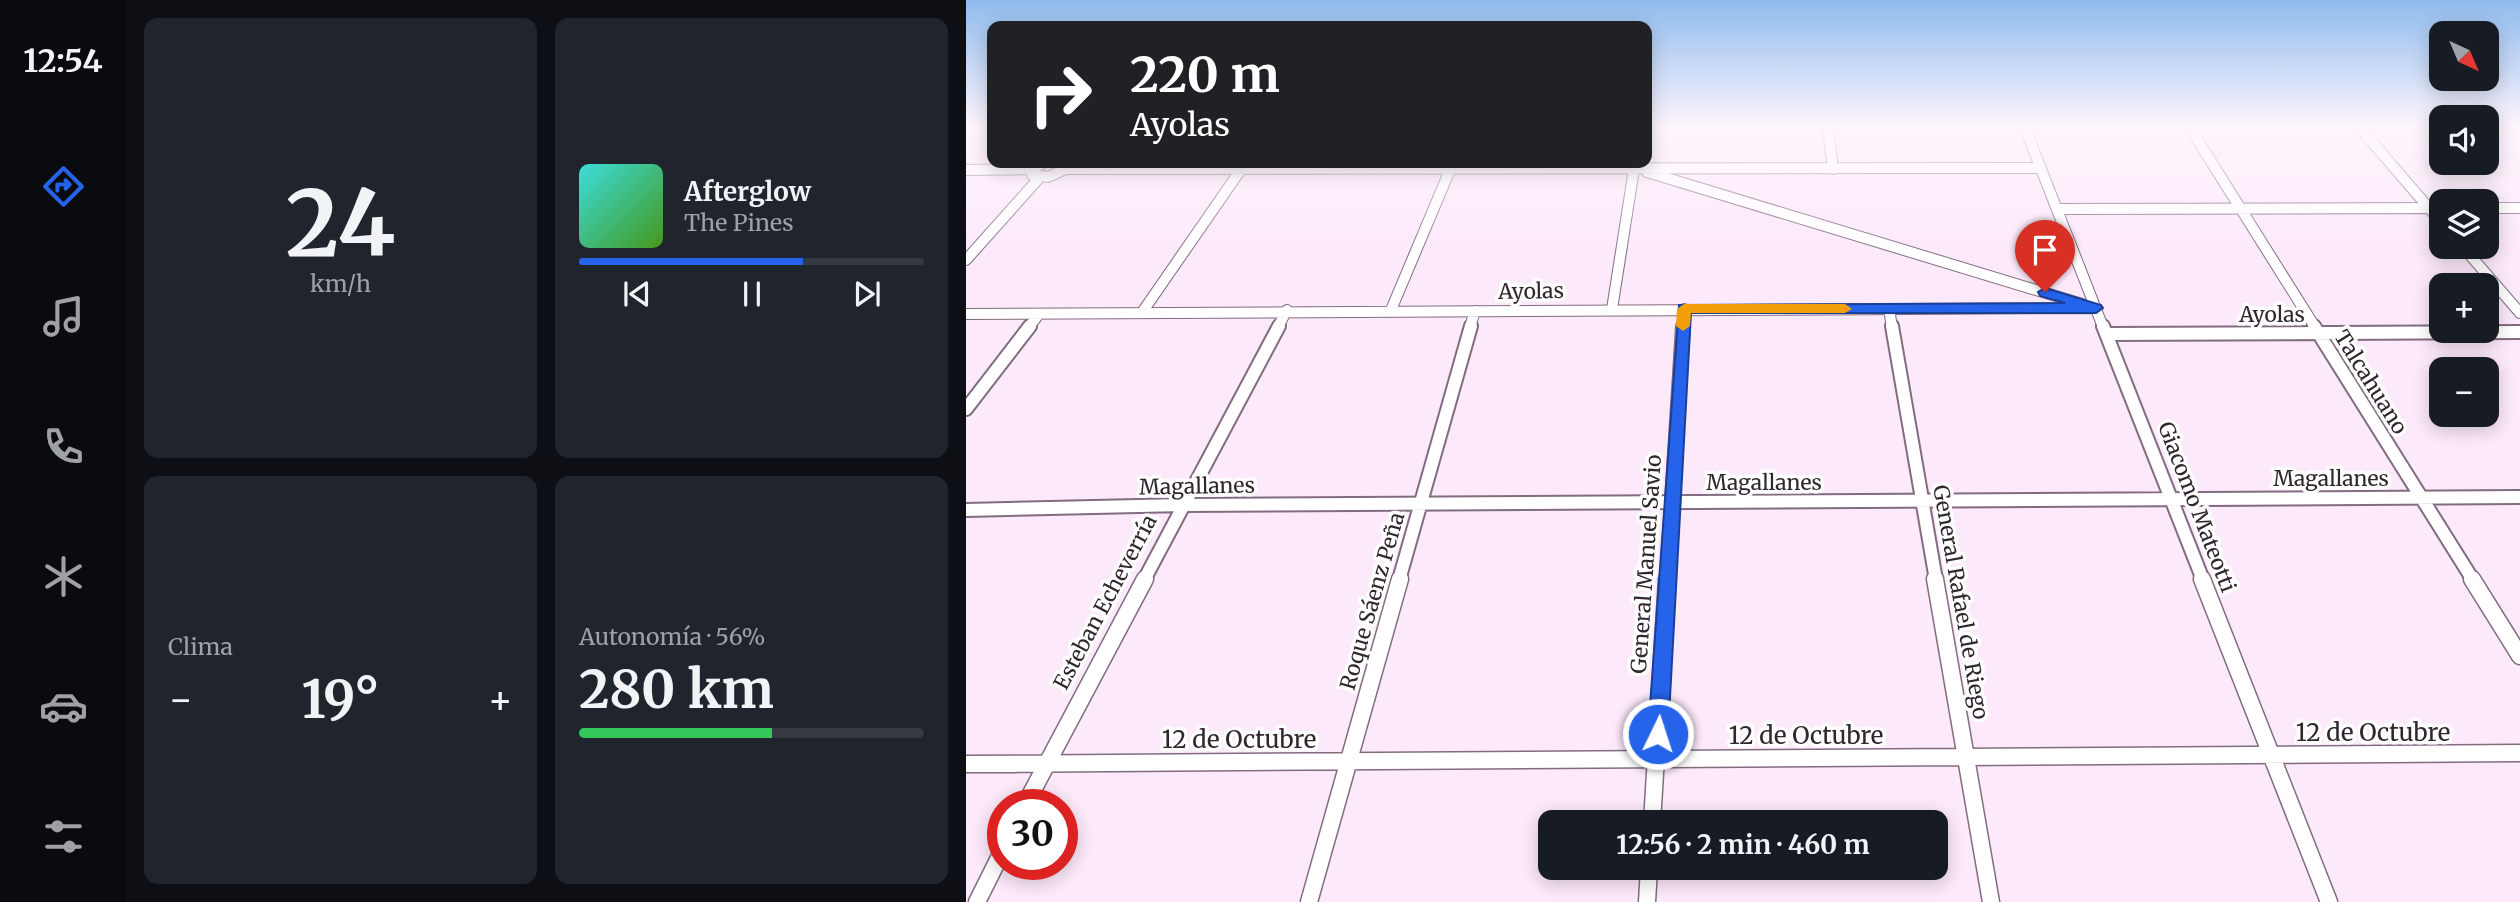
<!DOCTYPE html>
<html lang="es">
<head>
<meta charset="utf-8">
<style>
  :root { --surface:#171b24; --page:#20242c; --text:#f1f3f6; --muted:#9ea1a6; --line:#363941; --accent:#2563eb }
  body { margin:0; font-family:Merriweather,serif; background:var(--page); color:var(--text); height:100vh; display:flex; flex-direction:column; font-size:26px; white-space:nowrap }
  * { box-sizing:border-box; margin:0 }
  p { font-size:23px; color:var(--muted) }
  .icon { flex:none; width:38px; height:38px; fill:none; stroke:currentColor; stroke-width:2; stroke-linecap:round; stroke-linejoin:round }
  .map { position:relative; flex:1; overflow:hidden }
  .details { display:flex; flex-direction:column; gap:18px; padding:18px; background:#0d0f14; width:840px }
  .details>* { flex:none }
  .guide { position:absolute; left:21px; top:21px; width:665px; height:147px; border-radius:14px; box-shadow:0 4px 18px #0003; background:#202124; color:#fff; overflow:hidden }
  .needle { width:46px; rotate:136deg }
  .fabs { position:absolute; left:1463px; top:21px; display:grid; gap:14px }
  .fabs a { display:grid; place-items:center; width:70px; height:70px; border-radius:14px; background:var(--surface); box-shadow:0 4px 18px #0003; font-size:35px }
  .speed { position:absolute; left:21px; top:789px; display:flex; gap:14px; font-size:35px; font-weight:700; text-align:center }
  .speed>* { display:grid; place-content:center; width:91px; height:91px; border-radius:50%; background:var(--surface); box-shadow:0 4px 18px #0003; line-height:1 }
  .speed .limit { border:10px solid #d22; background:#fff; color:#111 }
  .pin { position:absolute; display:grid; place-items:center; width:60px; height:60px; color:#fff; margin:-72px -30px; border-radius:50% 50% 50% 0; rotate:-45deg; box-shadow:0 0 7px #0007 }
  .pin .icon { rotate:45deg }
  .me { position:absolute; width:77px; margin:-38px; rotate:4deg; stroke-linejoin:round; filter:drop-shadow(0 0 5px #0008) }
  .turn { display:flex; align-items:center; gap:24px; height:147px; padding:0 28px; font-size:32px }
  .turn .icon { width:91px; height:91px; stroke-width:2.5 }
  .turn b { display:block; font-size:49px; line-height:60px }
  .big { font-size:52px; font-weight:700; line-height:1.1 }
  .details .widget { flex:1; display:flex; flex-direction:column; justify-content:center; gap:10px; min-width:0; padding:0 24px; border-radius:14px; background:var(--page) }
  .details .dial { align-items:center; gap:0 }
  .dial b { font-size:91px; line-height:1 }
  .song { display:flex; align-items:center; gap:21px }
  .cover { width:84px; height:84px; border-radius:10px; background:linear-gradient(135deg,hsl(180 70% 55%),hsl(100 70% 35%)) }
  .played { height:7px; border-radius:4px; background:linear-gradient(90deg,var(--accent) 65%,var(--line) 65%) }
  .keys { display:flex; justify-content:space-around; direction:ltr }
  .heat { display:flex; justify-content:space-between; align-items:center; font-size:38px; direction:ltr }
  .charge { height:10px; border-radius:5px; background:linear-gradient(90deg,#34c759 56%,var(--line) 0) }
  .details .tiles { flex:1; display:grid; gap:18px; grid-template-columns:repeat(2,1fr) }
  .trip { position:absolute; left:572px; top:810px; width:410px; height:70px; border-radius:14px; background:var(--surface); box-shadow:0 4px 18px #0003; font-weight:700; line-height:70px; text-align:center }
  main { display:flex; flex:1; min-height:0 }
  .dock { display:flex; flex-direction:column; width:126px; justify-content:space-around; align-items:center; background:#090b0e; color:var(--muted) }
  .dock .icon { width:49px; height:49px }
  .dock .current { color:var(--accent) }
  .dock b { font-size:32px; color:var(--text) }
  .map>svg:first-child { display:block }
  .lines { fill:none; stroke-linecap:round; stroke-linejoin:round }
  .street-far2-casing { stroke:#826c80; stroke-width:12 }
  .street-far1-casing { stroke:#826c80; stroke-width:16 }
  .street-casing { stroke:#826c80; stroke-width:19 }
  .street-far2 { stroke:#fff; stroke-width:10 }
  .street-far1 { stroke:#fff; stroke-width:12 }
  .street { stroke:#fff; stroke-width:16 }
  .route { fill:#2563eb; stroke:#184099; stroke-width:2 }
  .slow { fill:#f59e0b }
  .labels { text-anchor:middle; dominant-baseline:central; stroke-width:7; stroke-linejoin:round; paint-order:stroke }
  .street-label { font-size:21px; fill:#2f262e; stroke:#fdfdfd }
  .near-street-label { font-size:24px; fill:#2f262e; stroke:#fdfdfd }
</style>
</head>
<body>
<main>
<nav class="dock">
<b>12:54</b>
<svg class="icon current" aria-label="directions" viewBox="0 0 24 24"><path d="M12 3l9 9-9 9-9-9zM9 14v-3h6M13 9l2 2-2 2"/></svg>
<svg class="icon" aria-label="music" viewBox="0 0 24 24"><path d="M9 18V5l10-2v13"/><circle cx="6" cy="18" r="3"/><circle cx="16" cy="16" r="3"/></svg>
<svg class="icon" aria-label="phone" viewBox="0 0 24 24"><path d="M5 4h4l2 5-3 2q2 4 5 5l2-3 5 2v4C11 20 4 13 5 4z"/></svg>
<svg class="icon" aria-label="climate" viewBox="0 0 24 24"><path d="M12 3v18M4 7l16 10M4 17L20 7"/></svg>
<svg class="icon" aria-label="car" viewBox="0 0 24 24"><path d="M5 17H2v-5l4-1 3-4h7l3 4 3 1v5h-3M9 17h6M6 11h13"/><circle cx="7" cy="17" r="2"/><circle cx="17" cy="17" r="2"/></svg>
<svg class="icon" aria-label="filters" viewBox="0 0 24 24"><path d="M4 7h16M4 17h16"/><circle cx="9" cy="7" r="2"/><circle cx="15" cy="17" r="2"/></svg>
</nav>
<section class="details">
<div class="tiles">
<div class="widget dial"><b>24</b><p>km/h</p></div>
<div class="widget">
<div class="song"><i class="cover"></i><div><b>Afterglow</b><p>The Pines</p></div></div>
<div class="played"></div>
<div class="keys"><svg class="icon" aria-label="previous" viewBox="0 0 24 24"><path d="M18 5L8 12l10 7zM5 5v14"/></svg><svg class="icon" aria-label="pause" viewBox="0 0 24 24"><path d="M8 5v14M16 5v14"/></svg><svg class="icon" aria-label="next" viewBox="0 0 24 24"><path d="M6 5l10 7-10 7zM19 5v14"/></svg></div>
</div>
<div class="widget"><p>Clima</p>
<div class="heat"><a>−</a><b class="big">19°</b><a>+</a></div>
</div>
<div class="widget"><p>Autonomía · 56%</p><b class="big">280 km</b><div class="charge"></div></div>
</div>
</section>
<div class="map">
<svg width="1554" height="902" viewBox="0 0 1554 902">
  <rect width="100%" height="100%" fill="#fce9fa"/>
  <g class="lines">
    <g class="street-far2-casing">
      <path id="street-far2" d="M 862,128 L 867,169
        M 1059,128 L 1137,327
        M 1224,128 L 1349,327
        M 1394,128 L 1475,222
        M 77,163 L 67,169 L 66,175 L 82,177 L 97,170 L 99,163
        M 97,169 L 1074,168
        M 0,170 L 67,169
        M 681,172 L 1116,304
        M 1521,208 L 1554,208
        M 1092,209 L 1475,208
        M 1497,247 L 1554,313
        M 0,260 L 74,177
        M 646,309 L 669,163
        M 923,309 L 926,327
        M 425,310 L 484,170
        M 177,311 L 276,168
        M 0,314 L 1130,308
        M 63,327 L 73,314
        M 312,327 L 321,310
        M 504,327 L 509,311
        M 717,327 L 718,309"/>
    </g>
    <g class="street-far1-casing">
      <path id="street-far1" d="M 926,326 L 970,580
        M 1137,326 L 1237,580
        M 1348,326 L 1507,580
        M 1142,334 L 1554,332
        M 0,409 L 64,326
        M 0,510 L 217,505 L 1554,497
        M 178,580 L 313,326
        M 433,580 L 505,326
        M 701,580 L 717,326"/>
    </g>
    <g class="street-casing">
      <path id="street" d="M 969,579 L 1025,902
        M 1236,579 L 1363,902
        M 1506,579 L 1554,656
        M 0,764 L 1554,753
        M 59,805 L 179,579
        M 686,822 L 701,579
        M 11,902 L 37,850
        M 343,902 L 434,579
        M 681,902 L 683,868"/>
    </g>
    <use href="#street-far2" class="street-far2"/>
    <use href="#street-far1" class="street-far1"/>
    <use href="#street" class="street"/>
  </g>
  <linearGradient id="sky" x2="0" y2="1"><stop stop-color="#8fbbee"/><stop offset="0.5" stop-color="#fef5fd"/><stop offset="1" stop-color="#fef5fd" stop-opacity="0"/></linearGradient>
  <rect width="1554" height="254" fill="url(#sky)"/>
  <path class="route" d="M 1079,288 L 1135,305 L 1137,308 L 1130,313 L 725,313 L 702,734 L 699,741 L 692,744 L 685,741 L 682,734 L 713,305 L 1099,303 L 1074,296 L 1072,292 Z"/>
  <path class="slow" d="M 718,304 L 879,304 L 886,309 L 879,313 L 725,313 L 724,326 L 717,331 L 710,326 L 711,309 Z"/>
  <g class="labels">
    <g class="street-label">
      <text transform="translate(565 291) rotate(-1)">Ayolas</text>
      <text x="1306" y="314">Ayolas</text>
      <text transform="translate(1405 382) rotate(58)">Talcahuano</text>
      <text x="1365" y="478">Magallanes</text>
      <text x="798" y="482">Magallanes</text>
      <text transform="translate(231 486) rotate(-1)">Magallanes</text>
      <text transform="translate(1231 507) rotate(69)">Giacomo Mateotti</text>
      <text transform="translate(680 564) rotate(-86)">General Manuel Savio</text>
      <text transform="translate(406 601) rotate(-74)">Roque Sáenz Peña</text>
      <text transform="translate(139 602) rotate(-62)">Esteban Echeverría</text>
      <text transform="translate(995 602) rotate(80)">General Rafael de Riego</text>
    </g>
    <g class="near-street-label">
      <text x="1407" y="732">12 de Octubre</text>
      <text x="840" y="735">12 de Octubre</text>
      <text x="273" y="739">12 de Octubre</text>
    </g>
  </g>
</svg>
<div class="fabs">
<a><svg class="needle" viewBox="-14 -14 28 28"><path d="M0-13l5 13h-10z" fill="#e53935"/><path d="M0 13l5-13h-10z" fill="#9ea1a6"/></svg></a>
<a><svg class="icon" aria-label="sound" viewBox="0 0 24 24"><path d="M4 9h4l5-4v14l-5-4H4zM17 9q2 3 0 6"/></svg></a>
<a><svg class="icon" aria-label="layers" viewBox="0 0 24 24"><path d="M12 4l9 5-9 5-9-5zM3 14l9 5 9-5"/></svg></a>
<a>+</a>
<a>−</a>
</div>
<div class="speed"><div class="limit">30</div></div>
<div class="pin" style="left:1079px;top:292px;background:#d93025"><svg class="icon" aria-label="arrive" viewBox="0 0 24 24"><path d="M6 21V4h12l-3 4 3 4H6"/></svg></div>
<svg class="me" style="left:692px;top:734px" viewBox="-20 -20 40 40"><circle r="17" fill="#2563eb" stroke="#fff" stroke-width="3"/><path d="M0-11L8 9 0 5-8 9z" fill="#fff"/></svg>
<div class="trip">12:56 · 2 min · 460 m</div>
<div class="guide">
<div class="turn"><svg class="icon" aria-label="right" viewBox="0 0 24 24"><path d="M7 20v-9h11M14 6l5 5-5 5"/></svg><div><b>220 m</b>Ayolas</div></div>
</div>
</div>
</main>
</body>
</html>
